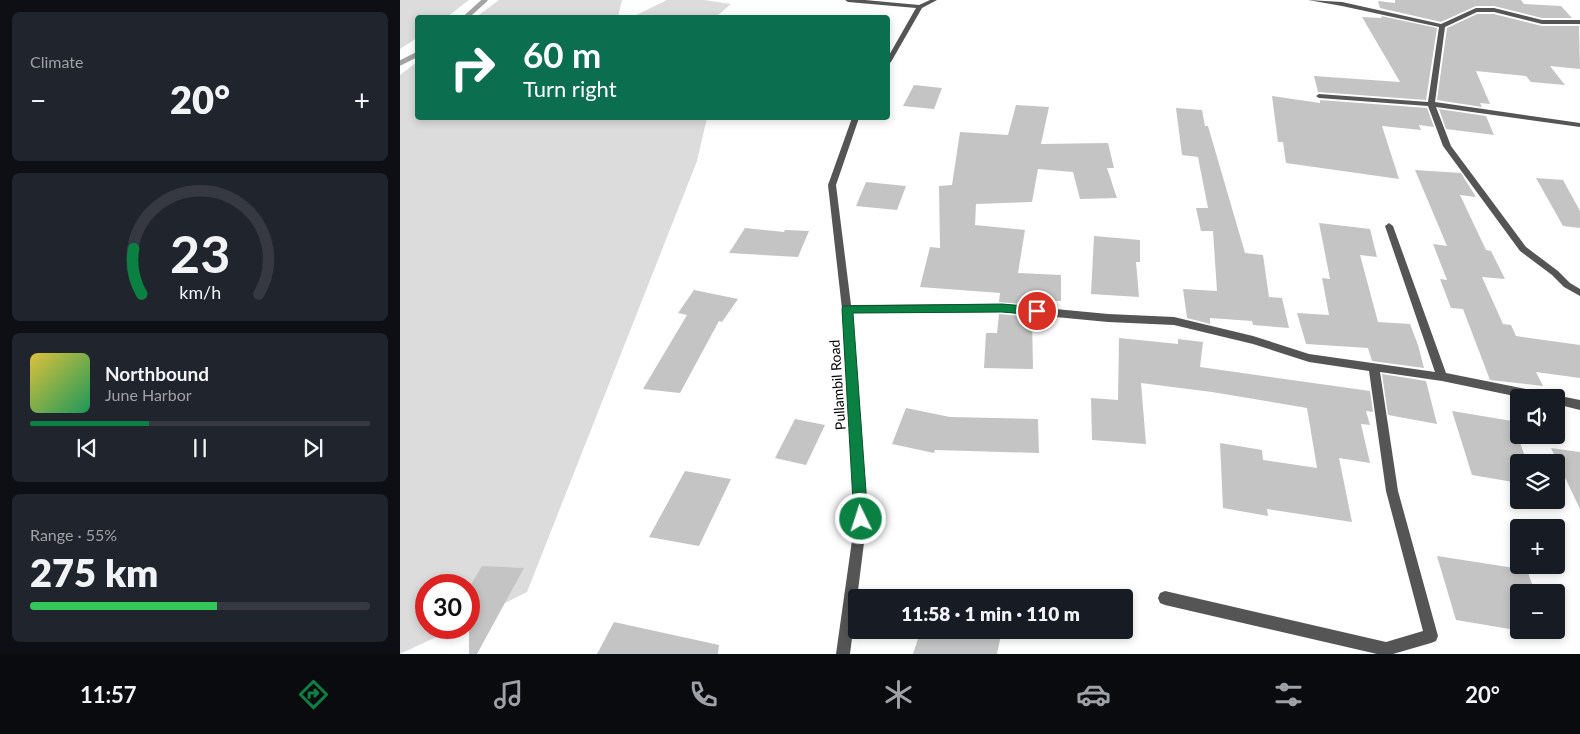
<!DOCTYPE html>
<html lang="en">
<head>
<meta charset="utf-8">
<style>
  :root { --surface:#171b24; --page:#20242c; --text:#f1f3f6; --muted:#9ea1a6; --line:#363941; --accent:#0b8043 }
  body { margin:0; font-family:Lato,sans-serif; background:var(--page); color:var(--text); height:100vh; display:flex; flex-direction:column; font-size:19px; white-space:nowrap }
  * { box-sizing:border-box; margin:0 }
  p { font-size:16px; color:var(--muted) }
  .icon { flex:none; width:28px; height:28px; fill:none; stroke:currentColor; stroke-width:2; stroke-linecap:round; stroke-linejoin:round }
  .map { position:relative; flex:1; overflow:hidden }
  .drawer { display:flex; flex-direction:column; gap:12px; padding:12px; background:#0d0f14; width:400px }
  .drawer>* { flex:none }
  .banner { position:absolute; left:15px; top:15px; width:475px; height:105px; border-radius:5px; box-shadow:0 2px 8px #0003; background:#0b6e4f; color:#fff; overflow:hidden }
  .fabs { position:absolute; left:1110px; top:389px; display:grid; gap:10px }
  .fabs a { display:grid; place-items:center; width:55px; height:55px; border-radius:5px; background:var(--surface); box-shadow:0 2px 8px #0003; font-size:25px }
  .speed { position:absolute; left:15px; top:574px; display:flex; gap:10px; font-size:25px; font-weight:700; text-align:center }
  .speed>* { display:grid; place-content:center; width:65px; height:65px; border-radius:50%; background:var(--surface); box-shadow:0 2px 8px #0003; line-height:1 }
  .speed .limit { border:8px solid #d22; background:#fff; color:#111 }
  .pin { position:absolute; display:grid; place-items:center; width:42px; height:42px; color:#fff; margin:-21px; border:2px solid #fff; border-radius:50%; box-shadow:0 1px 5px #0007 }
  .me { position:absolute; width:55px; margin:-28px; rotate:356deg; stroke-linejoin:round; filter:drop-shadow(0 0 4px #0008) }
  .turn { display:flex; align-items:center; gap:18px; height:105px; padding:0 25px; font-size:22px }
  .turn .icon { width:65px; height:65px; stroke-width:2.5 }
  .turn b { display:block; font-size:35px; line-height:42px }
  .big { font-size:38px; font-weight:800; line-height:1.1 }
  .drawer .widget { flex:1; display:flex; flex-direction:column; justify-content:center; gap:8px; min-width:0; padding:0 18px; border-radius:8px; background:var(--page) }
  .drawer .dial { align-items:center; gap:0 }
  .dial svg { height:130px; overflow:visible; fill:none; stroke:var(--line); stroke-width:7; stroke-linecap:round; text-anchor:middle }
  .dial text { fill:var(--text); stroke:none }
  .song { display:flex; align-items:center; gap:15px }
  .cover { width:60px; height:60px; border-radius:8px; background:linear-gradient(135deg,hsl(50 70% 55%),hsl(150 70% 35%)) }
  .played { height:5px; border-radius:2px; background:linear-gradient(90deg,var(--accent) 35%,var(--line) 35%) }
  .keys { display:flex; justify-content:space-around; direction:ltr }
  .heat { display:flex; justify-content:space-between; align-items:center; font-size:28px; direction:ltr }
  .charge { height:8px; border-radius:4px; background:linear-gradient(90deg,#34c759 55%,var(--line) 0) }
  .trip { position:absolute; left:448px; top:589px; width:285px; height:50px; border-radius:5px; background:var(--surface); box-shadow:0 2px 8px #0003; font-weight:800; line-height:50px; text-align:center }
  .tab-bar { display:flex; height:80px; justify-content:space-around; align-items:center; background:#090b0e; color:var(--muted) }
  .tab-bar .icon { width:35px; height:35px }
  .tab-bar .current { color:var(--accent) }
  .tab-bar b { font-size:22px; color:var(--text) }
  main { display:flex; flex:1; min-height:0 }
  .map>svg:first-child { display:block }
  .green { fill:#dcdcdc }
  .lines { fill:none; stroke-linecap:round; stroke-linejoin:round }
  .stream { stroke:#a3a3a3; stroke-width:5 }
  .building { fill:#c4c4c4 }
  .minor { fill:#555; fill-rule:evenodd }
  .route { fill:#0b8043; stroke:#07532c }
  .labels { text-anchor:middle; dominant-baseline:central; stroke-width:5; stroke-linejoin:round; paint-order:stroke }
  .street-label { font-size:14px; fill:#000; stroke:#fff }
</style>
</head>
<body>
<main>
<section class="drawer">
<div class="widget"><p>Climate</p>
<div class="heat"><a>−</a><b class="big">20°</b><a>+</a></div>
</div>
<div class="widget dial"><svg viewBox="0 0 100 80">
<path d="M14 69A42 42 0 1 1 86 69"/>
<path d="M14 69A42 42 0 0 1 9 41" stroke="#0b8043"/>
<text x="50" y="56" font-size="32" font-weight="700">23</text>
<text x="50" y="72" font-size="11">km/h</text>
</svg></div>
<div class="widget">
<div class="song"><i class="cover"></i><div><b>Northbound</b><p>June Harbor</p></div></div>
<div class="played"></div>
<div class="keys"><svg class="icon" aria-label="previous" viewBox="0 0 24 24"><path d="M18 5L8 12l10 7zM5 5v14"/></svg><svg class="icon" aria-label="pause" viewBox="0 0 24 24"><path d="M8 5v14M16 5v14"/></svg><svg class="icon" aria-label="next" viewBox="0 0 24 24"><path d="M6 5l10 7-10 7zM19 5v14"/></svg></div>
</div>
<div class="widget"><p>Range · 55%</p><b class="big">275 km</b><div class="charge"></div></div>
</section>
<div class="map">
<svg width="1180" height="654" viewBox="0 0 1180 654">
  <rect width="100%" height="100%" fill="#fff"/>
  <path class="green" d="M 0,0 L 69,0 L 47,17 L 18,18 L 17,38 L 0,49 Z
    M 99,0 L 222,0 L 218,17 L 76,17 Z
    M 267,0 L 304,0 L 331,4 L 316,17 L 232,17 Z
    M 17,62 L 18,118 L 307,118 L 297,161 L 127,592 L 69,621 L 69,585 L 26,585 L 26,628 L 55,628 L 0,654 L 0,75 Z"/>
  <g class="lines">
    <path class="stream" d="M 65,18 L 85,0
      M 0,63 L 18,54"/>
  </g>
  <path class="building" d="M 995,0 L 1121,0 L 1124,4 L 1161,6 L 1172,18 L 1142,18 L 1094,6 L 1076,6 L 1041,22 L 980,8 L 978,1 L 995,3 Z
    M 1077,14 L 1094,14 L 1142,26 L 1179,26 L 1180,69 L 1150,66 L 1165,85 L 1131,82 L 1126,76 L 1076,71 L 1090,104 L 1080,103 L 1082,107 L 1037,100 L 1047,28 Z
    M 981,16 L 1037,28 L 1026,100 L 918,92 L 914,76 L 1000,82 L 962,17 L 982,18 Z
    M 514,85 L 542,88 L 534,109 L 503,106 Z
    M 872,96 L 920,103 L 920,100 L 1027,108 L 1034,127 L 1019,125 L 1021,130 L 982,126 L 999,179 L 886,163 L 883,142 L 878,142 Z
    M 616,105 L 649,107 L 641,144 L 708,143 L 714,168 L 707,168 L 717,198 L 680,199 L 673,172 L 638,169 L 632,202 L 576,204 L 575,225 L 625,230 L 618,273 L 661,275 L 661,301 L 632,300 L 632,305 L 599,302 L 600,293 L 520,287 L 530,247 L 540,248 L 539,186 L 552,185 L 560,132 L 608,135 Z
    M 776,108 L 802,110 L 805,126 L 808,126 L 845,253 L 863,255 L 869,297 L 882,298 L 889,328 L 853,325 L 852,321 L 810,318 L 810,324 L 787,318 L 783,289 L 817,291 L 813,231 L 801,231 L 796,208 L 808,208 L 798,157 L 782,155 Z
    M 1039,109 L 1086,116 L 1094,135 L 1046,129 Z
    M 1015,170 L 1061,173 L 1076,197 L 1060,195 L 1086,250 L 1091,251 L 1105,279 L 1082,277 L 1103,324 L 1111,325 L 1116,336 L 1180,345 L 1180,378 L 1136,372 L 1143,386 L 1090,380 L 1063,309 L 1051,308 L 1040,279 L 1047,280 L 1033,244 L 1047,246 Z
    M 1136,178 L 1163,180 L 1180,211 L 1180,228 L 1163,226 Z
    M 466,182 L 506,186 L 497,210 L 456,206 Z
    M 919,223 L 970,229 L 977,257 L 960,255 L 978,322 L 1010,324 L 1018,345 L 1024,368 L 972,361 L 968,348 L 906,344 L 897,313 L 929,315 L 922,278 L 930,279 Z
    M 345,228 L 384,232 L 385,230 L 409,231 L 398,257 L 329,253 Z
    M 694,236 L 740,240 L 740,262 L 736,262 L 739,297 L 691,294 Z
    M 294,290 L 338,299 L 322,322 L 319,321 L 280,393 L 243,389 L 287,315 L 278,313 Z
    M 599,314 L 632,317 L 633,369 L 584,368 L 586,333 L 597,333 Z
    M 719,338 L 778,344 L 778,339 L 803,342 L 800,367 L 970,391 L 973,412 L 966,411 L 970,425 L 961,424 L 970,463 L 939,458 L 952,522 L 867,509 L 868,516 L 823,508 L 820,443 L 862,450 L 863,460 L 917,468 L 907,408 L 812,392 L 741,383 L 746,444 L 692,440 L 691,398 L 718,400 Z
    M 982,374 L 1026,381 L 1037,424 L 988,415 Z
    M 506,408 L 550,417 L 638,419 L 639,453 L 535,450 L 534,453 L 492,444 Z
    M 1052,411 L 1112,421 L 1127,462 L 1119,462 L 1119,483 L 1072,475 Z
    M 395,419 L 425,425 L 406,465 L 375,458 Z
    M 1151,448 L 1180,452 L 1180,509 Z
    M 285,471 L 331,479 L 299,546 L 249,537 Z
    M 1037,556 L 1127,570 L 1135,592 L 1119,592 L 1119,630 L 1149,630 L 1152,636 L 1056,620 Z
    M 82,566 L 124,568 L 77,654 L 69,654 L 69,588 Z
    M 214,622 L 319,645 L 318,654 L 197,654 Z
    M 521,630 L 602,630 L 597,654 L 513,654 Z"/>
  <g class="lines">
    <path class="minor" d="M 445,0 L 465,0 L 519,5 L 530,0 L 537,0 L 522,8 L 491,62 L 488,64 L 488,57 L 516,8 L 448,2 Z
      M 908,0 L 942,2 L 1041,24 L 1076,8 L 1094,8 L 1142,20 L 1180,20 L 1180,24 L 1142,24 L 1094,12 L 1077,12 L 1045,27 L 1035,102 L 1180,123 L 1180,127 L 1036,107 L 1051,146 L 1126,247 L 1158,271 L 1170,283 L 1180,289 L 1180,296 L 1164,287 L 1152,275 L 1120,251 L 1043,146 L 1028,106 L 919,98 L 916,96 L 919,94 L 1028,102 L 1039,27 L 942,6 Z
      M 452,118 L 459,118 L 436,185 L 451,305 L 602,304 L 708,314 L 774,317 L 853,336 L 909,354 L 1035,372 L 985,226 L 989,223 L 993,226 L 1046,373 L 1180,400 L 1180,410 L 1156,404 L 1156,398 L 1124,398 L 1042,381 L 980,372 L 998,491 L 1038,636 L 1036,641 L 1031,643 L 993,654 L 977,654 L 765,605 L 760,603 L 758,598 L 760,593 L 765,591 L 986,642 L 1023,631 L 986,491 L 969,371 L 909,362 L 853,344 L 774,325 L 708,322 L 602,312 L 452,313 L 467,519 L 450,654 L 436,654 L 455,519 L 442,309 L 428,185 Z"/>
  </g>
  <path class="route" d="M 602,304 L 637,307 L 643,311 L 637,315 L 602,312 L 453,313 L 468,519 L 466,524 L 461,526 L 456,524 L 454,519 L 442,309 L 443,306 Z"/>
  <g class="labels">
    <g class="street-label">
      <text transform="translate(437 385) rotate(-94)">Pullambil Road</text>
    </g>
  </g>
</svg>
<div class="fabs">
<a><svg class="icon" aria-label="sound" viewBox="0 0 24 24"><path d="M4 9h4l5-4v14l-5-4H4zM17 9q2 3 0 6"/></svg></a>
<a><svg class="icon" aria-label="layers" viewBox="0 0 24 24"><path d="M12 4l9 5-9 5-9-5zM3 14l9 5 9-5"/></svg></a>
<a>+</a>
<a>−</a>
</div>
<div class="speed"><div class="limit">30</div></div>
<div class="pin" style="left:637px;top:311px;background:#d93025"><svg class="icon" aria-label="arrive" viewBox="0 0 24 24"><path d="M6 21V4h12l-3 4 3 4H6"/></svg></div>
<svg class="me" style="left:461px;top:519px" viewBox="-20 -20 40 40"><circle r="17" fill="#0b8043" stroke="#fff" stroke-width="3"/><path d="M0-11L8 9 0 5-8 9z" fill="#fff"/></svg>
<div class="trip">11:58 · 1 min · 110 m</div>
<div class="banner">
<div class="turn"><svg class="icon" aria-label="right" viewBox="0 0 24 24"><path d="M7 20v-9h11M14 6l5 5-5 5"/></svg><div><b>60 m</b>Turn right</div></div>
</div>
</div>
</main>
<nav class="tab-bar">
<b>11:57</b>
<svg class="icon current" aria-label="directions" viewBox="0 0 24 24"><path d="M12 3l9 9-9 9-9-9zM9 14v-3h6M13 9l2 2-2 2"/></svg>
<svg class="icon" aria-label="music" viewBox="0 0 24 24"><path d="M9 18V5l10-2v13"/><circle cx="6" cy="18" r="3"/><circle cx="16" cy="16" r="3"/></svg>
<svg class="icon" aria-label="phone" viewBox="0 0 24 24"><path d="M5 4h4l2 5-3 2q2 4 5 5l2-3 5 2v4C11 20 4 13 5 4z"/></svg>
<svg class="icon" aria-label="climate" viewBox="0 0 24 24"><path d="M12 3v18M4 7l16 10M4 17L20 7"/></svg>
<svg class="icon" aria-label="car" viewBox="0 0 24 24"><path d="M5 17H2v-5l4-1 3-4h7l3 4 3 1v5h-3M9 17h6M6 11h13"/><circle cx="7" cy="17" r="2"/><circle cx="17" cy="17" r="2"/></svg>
<svg class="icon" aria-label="filters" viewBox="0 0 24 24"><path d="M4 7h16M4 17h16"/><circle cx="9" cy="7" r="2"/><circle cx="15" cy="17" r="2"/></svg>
<b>20°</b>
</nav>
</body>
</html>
